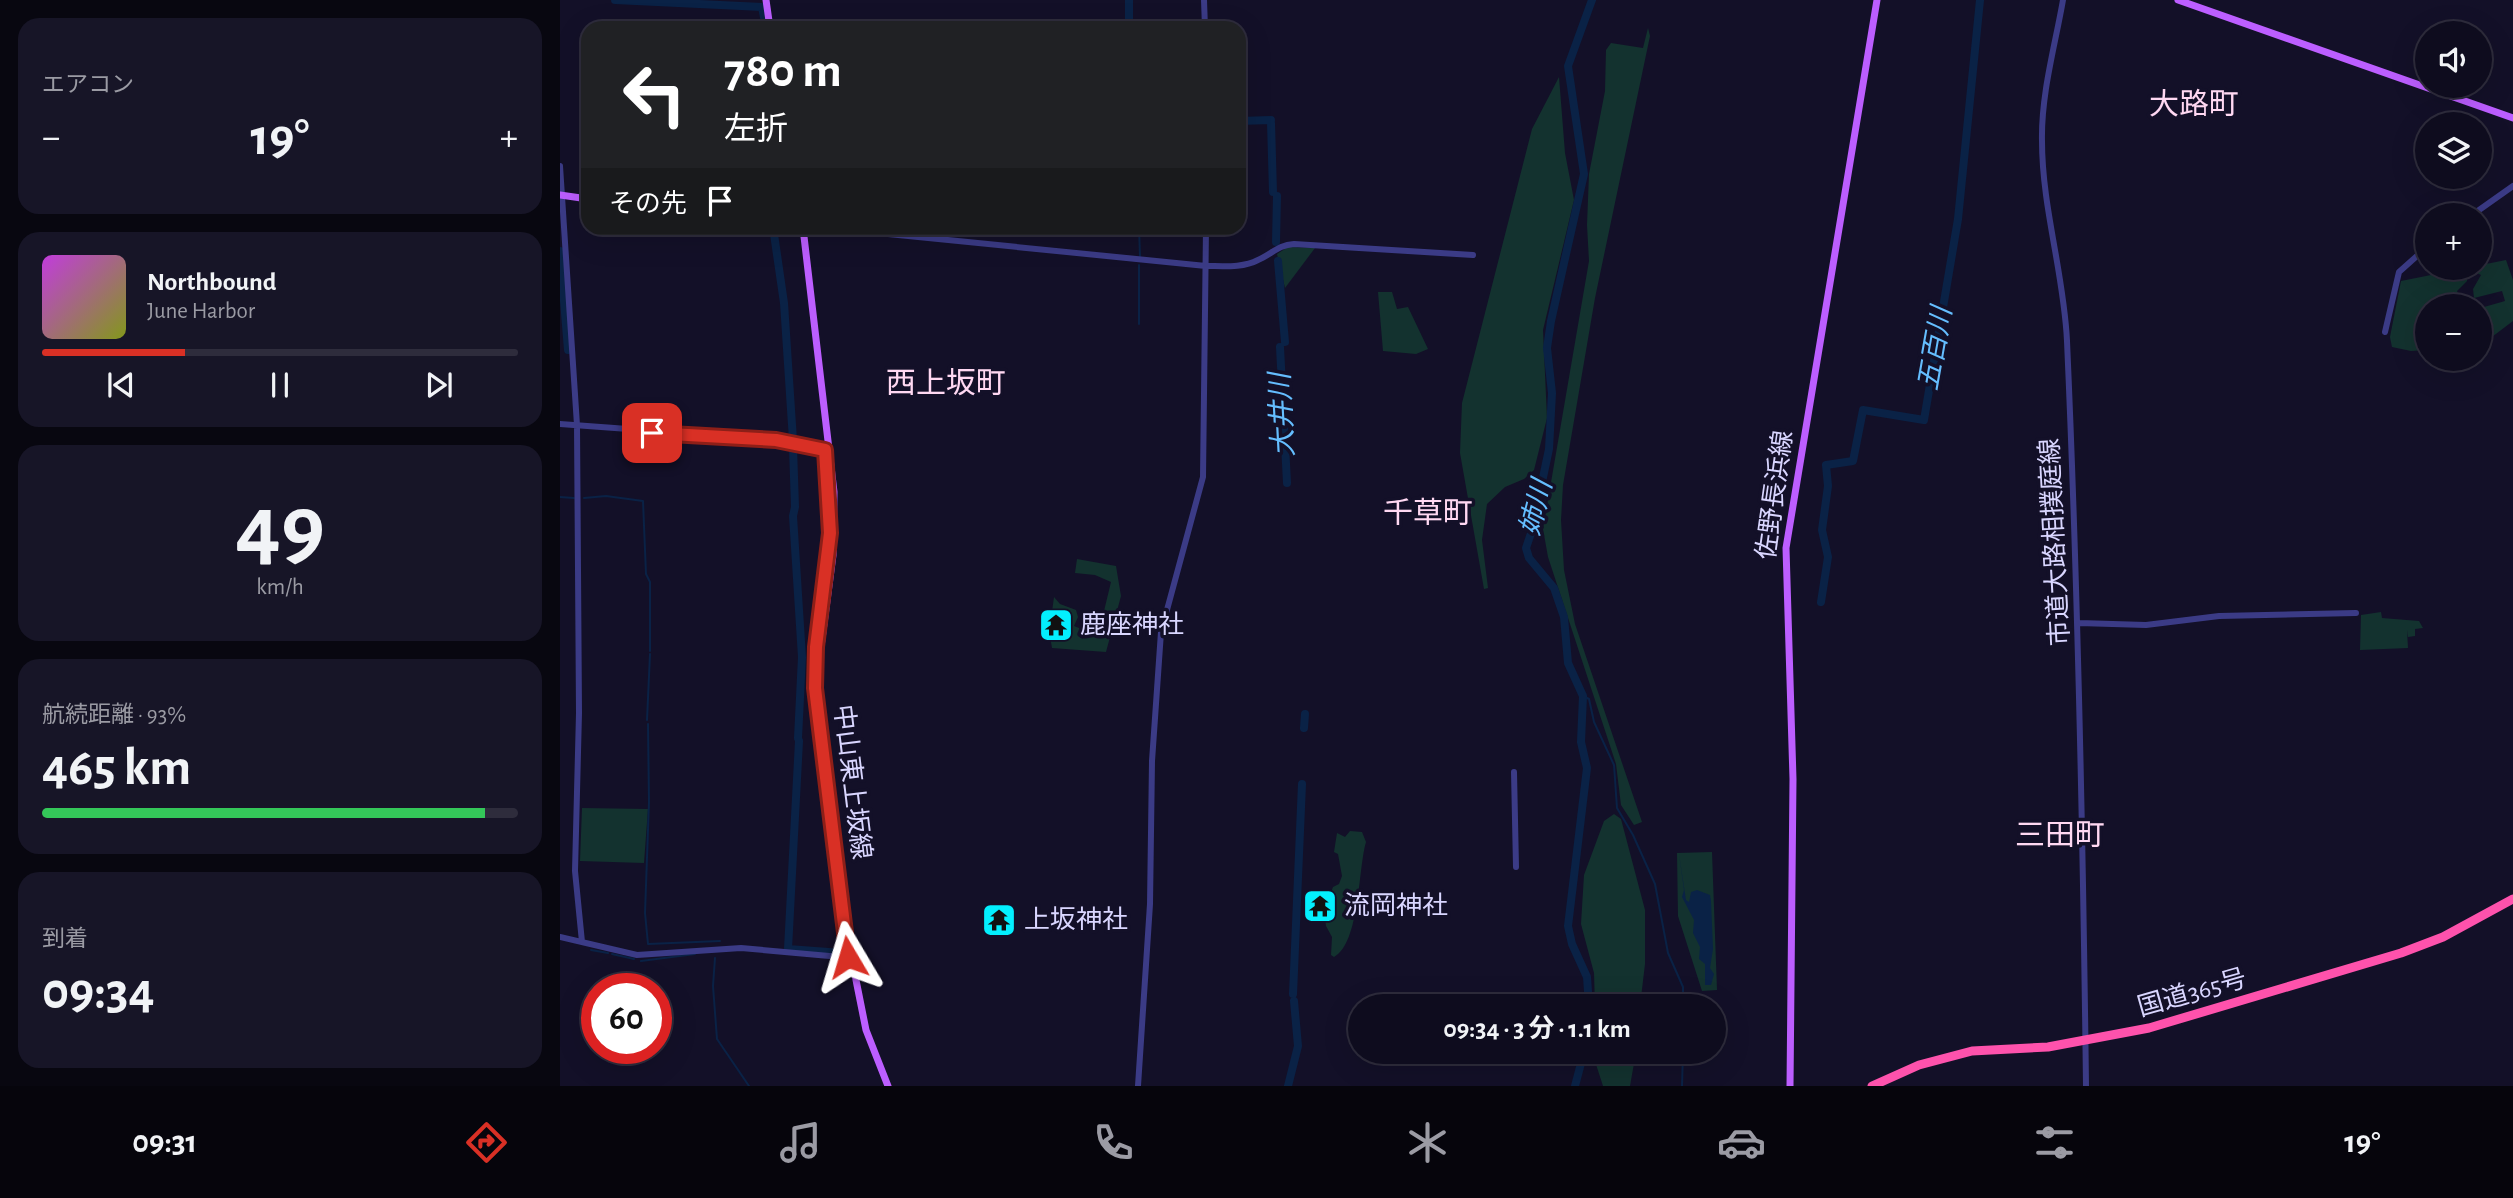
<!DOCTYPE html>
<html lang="ja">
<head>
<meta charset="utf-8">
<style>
  :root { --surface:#0e0c1e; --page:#171527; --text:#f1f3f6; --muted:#9b9ba4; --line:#2e2c3c; --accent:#d93025 }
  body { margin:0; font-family:"Alegreya Sans","Noto Sans JP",sans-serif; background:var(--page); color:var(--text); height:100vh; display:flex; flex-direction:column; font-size:26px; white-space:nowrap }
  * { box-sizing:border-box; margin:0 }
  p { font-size:23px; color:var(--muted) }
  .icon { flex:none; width:38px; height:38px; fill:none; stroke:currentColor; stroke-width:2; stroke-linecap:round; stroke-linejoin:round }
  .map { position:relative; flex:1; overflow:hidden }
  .panel { display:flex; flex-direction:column; gap:18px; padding:18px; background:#080710; width:560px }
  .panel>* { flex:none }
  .top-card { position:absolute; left:21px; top:21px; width:665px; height:214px; border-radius:21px; box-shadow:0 7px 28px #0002,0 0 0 2px var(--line); background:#202124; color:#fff; overflow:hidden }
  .fabs { position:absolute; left:1855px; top:21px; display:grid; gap:14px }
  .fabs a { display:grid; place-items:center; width:77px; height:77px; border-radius:50%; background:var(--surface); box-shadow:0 7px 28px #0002,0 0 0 2px var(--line); font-size:35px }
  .speed { position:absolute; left:21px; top:973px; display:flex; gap:14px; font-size:35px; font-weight:700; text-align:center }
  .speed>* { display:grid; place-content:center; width:91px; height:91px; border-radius:50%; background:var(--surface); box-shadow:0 7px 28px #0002,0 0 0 2px var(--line); line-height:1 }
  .speed .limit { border:10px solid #d22; background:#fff; color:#111 }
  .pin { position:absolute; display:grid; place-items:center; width:60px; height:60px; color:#fff; margin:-30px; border-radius:14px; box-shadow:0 4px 10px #0006 }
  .me { position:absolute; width:77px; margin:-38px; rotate:353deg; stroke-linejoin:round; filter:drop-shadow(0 0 5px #0008) }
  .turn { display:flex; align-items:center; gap:24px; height:147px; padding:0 28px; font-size:32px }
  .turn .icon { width:91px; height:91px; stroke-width:2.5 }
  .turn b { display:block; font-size:49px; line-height:60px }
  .then { display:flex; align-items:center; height:66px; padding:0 28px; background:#0003; gap:14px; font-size:26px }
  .big { font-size:52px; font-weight:700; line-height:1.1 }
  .panel .tile { flex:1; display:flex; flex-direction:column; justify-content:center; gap:10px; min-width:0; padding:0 24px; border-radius:21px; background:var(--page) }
  .panel .dial { align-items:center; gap:0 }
  .dial b { font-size:91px; line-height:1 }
  .song { display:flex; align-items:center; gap:21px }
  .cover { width:84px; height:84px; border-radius:10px; background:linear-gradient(135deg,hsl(290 70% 55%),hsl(70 70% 35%)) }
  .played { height:7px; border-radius:4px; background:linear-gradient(90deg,var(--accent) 30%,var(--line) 30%) }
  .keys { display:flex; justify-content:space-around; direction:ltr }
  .heat { display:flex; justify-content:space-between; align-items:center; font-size:38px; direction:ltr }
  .charge { height:10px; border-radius:5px; background:linear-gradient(90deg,#34c759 93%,var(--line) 0) }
  .trip { position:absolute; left:788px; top:994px; width:378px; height:70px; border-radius:35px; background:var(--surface); box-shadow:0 7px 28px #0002,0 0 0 2px var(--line); font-weight:700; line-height:70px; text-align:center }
  .dock { display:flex; height:112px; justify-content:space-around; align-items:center; background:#06050c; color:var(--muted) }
  .dock .icon { width:49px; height:49px }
  .dock .on { color:var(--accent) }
  .dock b { font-size:32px; color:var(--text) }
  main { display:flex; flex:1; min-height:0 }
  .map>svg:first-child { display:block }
  .green { fill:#13322f; fill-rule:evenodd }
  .water { fill:#0a2246 }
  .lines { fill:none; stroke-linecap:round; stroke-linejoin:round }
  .stream { stroke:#0a2246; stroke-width:2 }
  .river { stroke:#0a2246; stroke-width:8 }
  .minor { stroke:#3b3b86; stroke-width:6 }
  .major { stroke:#bc5eff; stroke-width:7 }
  .highway { stroke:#fe52ac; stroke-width:9 }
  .route-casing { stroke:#8d1f18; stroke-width:18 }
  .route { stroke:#d93025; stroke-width:12 }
  .labels { text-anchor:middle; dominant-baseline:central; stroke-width:7; stroke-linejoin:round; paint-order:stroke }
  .street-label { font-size:26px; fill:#d9d6ff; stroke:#131028 }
  .poi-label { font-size:26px; fill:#d9d6ff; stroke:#131028; text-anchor:start }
  .water-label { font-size:28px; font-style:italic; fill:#65beff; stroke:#131028 }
  .quarter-label { font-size:30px; fill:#ffd8f2; stroke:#131028 }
</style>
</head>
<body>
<main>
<section class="panel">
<div class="tile"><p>エアコン</p>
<div class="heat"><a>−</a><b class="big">19°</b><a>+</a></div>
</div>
<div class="tile">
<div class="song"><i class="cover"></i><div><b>Northbound</b><p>June Harbor</p></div></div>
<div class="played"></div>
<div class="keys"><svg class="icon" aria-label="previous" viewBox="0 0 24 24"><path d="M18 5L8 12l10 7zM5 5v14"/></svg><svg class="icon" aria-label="pause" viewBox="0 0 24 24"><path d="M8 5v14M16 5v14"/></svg><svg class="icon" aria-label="next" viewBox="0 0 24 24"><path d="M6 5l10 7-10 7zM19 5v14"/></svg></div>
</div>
<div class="tile dial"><b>49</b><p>km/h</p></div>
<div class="tile"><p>航続距離 · 93%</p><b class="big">465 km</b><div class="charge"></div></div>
<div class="tile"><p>到着</p><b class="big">09:34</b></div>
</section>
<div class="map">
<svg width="1953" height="1086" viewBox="0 0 1953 1086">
  <rect width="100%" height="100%" fill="#131028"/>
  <path class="green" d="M 1088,28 L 1090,36 L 1035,298 L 1003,485 L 1001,520 L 1004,570 L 1015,624 L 1082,822 L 1074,825 L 1061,805 L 1056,764 L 988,557 L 983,529 L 1029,261 L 1027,225 L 1029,174 L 1045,91 L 1046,50 L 1051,43 L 1083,48 Z
    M 999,77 L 1005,153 L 1014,200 L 983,330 L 987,418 L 974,470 L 964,479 L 945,487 L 927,504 L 922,540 L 928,588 L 924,589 L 900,453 L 902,403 L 972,129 Z
    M 728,247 L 755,248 L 725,288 L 717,254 Z
    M 1946,260 L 1953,280 L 1953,321 L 1920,346 L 1920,306 L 1867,306 L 1867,350 L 1851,351 L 1832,347 L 1830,337 L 1841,281 ZM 1913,271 L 1921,275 L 1913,289 L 1914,298 L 1942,291 L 1945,301 L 1924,307 L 1900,298 L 1897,291 L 1907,281 L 1907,274 Z
    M 818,292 L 832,292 L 837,309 L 848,307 L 868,349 L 856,354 L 823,351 Z
    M 517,559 L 556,566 L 561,596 L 546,652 L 492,648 L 490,636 L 503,634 L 503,622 L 491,619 L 494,597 L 500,604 L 516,610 L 518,617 L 514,626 L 534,634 L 545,625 L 544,611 L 551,582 L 535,575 L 515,573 Z
    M 1821,612 L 1822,618 L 1859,621 L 1863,628 L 1855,629 L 1855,636 L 1848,637 L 1847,630 L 1848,648 L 1800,650 L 1801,615 Z
    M 22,808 L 88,809 L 84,863 L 20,861 Z
    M 1054,814 L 1061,819 L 1085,910 L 1085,964 L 1080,1006 L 1035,1006 L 1034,973 L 1021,924 L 1024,875 L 1044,821 Z
    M 790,831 L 802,832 L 806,842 C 798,869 800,943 774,957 L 771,955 L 772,937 L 766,926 L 764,910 L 773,887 L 779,884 L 782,876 L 778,854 L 774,852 L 777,833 L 785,837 Z
    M 1152,852 L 1157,990 L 1142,991 L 1118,916 L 1117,853 Z
    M 1032,1052 L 1076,1052 L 1070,1086 L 1043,1086 Z"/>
  <path class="water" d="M 1119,854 L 1126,900 L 1129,902 L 1131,892 L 1137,890 L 1150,895 L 1151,901 L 1153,949 L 1150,968 L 1154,974 L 1151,985 L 1145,985 L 1145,964 L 1139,959 L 1140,947 L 1133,933 L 1134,920 L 1122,897 L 1124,890 Z"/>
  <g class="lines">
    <path class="stream" d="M 579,228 L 580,256
      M 579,324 L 579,265
      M 0,497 L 14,498
      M 24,498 L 46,496 L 83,501 L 86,574 L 90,582 L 90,651
      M 1023,696 L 1029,699 L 1034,722 L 1054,765 L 1057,808 L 1073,835 L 1095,884 L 1108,953 L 1123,987 L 1123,1006
      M 87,720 L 90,654
      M 88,724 L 89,802 L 85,913 L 88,944 L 160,941
      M 31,950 L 48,953
      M 52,954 L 74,959
      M 155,958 L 153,986 L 157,1039 L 189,1086
      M 81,961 L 135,954
      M 1122,1086 L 1123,1052"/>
    <path class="river" d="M 55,0 L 202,7 L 206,28
      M 569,28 L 569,0
      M 679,121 L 711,120
      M 711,123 L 713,192
      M 214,234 L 224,303 L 233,440
      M 716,242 L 717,196
      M 0,251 L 8,350
      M 718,261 L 725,342
      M 720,347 L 727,483
      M 233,447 L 235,507 L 233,516 L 242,657 L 238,738
      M 1261,602 L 1268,557 L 1262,530 L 1268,486 L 1266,465 L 1293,461 L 1303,410 L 1364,420 L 1398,219 L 1420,0
      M 744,728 L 745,714
      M 239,741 L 228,949 L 282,953
      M 733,994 L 742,784
      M 1029,1006 L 1027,977 L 1012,944 L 1008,926 L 1027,768 L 1021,742 L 1023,696 L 1008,663 L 1004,617 L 994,588 L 969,558 L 966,548 L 982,501 L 981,487 L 989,449 L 992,393 L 987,348 L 991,321 L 1024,174 L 1008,66 L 1032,0
      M 728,1086 L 738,1046 L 734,1001
      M 1015,1086 L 1024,1052"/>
    <path class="minor" d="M 644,0 L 645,28
      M 1503,0 C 1495,46 1481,94 1482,141 C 1482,208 1504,274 1507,341 C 1518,589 1523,838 1526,1086
      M 0,166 L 17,425 L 19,713 L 15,871 L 22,942
      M 1912,215 L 1953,186
      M 244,231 L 298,231 L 646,266 C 663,266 683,268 698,260 C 712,254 718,245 734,244 L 913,255
      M 1825,332 L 1839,272 L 1867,247
      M 0,424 L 216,440 L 270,449
      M 1519,623 L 1586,625 L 1659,616 L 1796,613
      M 954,772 L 956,867
      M 0,937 L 77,955 L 181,948 L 292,958
      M 578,1086 L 590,904 L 592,761 L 601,632 L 643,477 L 646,228"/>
    <path class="major" d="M 206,0 L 210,28
      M 1618,0 L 1953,118
      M 0,195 L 28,199
      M 219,228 L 244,231
      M 243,228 L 274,492 L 273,555 L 259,662 L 260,704 L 296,980 L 306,1030 L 328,1086
      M 264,589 L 269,546
      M 1230,1086 L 1233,779 L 1226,548 L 1317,0"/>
    <path class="highway" d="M 1312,1086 L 1359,1065 L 1412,1051 L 1488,1047 L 1589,1028 L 1841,953 L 1883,937 L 1953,899"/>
  </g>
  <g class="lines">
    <g class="route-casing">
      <path id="route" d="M 92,433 L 216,440 L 265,450 L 270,533 L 256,647 L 255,688 L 288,957"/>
    </g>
    <use href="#route" class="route"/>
  </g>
  <defs>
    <g id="temple-square" transform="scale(1.75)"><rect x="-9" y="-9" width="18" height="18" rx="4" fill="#03effe" stroke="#131028"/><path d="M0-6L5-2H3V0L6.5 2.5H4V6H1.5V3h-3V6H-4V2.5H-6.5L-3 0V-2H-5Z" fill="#111"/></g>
  </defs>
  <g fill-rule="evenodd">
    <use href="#temple-square" x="496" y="625"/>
    <use href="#temple-square" x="760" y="906"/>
    <use href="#temple-square" x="439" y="920"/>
  </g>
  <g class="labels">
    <g class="street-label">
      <text transform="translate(1215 495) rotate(-82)">佐野長浜線</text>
      <text transform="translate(1495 542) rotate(-93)">市道大路相撲庭線</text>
      <text transform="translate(292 782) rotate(83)">中山東上坂線</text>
      <text transform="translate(1632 993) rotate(-16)">国道365号</text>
    </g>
    <g class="poi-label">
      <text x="520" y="625">鹿座神社</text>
      <text x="784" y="906">流岡神社</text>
      <text x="464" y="920">上坂神社</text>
    </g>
    <g class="water-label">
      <text transform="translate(1376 349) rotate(-80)">五百川</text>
      <text transform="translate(723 415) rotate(-93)">大井川</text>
      <text transform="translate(977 508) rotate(-76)">姉川</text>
    </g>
    <g class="quarter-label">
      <text x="1634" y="105">大路町</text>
      <text x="386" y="384">西上坂町</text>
      <text x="868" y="514">千草町</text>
      <text x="1500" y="836">三田町</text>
    </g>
  </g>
</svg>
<div class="fabs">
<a><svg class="icon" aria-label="sound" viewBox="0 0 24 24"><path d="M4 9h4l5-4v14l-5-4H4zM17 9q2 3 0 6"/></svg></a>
<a><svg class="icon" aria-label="layers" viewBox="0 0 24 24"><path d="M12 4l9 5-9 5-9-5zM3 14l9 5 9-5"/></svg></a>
<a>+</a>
<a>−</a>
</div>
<div class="speed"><div class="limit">60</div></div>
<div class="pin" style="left:92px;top:433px;background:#d93025"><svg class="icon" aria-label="arrive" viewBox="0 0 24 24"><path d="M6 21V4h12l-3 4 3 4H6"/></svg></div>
<svg class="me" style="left:288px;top:957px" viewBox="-20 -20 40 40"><path d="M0-17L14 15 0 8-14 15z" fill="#d93025" stroke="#fff" stroke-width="4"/></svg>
<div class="trip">09:34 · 3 分 · 1.1 km</div>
<div class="top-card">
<div class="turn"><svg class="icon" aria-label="left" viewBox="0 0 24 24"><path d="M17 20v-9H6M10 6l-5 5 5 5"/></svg><div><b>780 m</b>左折</div></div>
<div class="then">その先<svg class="icon" aria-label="arrive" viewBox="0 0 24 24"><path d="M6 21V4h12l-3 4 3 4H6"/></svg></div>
</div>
</div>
</main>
<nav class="dock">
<b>09:31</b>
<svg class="icon on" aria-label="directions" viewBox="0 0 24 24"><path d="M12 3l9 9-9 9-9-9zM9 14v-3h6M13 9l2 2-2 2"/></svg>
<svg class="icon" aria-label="music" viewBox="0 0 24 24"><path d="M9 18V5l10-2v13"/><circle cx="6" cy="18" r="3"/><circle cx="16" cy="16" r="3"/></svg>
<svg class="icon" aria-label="phone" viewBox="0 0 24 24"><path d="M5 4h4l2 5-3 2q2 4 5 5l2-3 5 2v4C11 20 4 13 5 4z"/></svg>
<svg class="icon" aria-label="climate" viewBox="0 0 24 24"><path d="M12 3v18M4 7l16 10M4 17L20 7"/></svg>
<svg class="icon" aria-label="car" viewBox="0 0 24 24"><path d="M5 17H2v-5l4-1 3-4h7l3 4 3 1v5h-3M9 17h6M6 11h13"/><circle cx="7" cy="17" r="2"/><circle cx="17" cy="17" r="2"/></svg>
<svg class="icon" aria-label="filters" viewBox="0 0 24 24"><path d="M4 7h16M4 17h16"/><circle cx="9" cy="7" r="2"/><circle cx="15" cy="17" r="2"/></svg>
<b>19°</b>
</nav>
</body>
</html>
